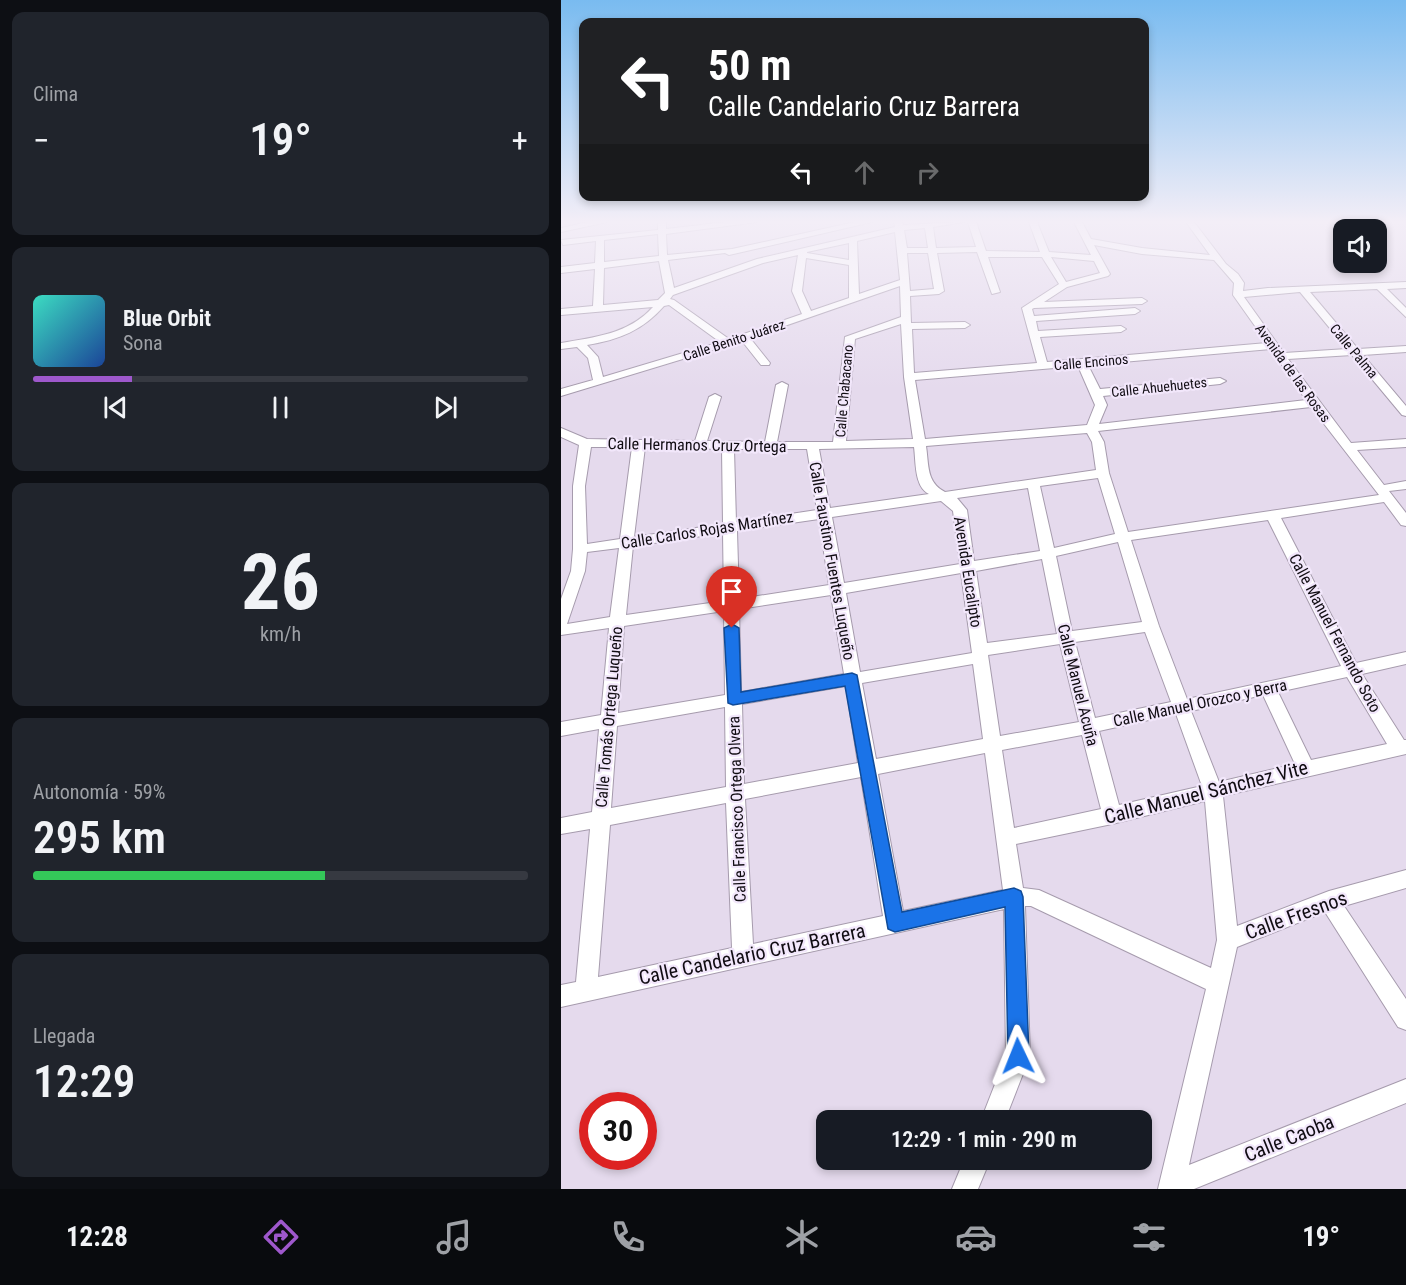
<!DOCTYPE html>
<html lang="es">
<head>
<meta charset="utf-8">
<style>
  :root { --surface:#171b24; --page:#20242c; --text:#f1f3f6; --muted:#9ea1a6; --line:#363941; --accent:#9e58cc }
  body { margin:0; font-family:"Roboto Condensed",sans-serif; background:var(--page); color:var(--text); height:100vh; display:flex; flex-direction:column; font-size:22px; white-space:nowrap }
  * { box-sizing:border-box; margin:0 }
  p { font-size:20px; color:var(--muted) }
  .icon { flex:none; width:33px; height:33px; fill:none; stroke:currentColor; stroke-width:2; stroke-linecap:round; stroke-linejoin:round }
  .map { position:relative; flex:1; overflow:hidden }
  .side { display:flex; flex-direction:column; gap:12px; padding:12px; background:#0d0f14; width:561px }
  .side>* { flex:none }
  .banner { position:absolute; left:18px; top:18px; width:570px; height:183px; border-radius:12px; box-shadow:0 3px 9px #0003; background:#202124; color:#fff; overflow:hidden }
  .controls { position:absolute; left:772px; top:219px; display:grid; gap:12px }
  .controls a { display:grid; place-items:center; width:54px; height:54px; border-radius:12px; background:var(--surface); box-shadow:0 3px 9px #0003; font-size:30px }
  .speed { position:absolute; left:18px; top:1092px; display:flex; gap:12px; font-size:30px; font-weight:700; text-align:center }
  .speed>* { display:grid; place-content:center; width:78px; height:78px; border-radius:50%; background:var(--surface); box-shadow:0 3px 9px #0003; line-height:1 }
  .speed .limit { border:9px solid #d22; background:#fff; color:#111 }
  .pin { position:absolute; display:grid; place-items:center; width:51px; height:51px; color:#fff; margin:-62px -26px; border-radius:50% 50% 50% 0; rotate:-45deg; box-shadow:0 0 6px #0007 }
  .pin .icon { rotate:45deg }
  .me { position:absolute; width:66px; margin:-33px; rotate:358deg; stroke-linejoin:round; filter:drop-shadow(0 0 4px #0008) }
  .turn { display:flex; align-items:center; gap:21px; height:126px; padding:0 30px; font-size:27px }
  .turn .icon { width:78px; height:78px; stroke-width:2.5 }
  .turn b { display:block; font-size:42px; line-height:51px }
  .lanes { display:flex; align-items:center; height:57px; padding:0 30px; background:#0003; justify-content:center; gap:30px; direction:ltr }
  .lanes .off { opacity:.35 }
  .big { font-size:45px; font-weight:600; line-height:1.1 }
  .side .widget { flex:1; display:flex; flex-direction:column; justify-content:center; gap:9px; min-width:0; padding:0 21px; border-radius:12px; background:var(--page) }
  .side .dial { align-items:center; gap:0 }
  .dial b { font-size:78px; line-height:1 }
  .song { display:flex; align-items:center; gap:18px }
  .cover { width:72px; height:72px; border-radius:9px; background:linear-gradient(135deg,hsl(170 70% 55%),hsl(220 70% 35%)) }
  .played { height:6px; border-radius:3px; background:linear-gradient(90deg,var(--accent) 20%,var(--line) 20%) }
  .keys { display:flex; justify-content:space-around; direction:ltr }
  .heat { display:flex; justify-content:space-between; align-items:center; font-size:33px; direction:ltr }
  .charge { height:9px; border-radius:4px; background:linear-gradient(90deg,#34c759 59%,var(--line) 0) }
  .trip { position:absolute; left:255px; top:1110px; width:336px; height:60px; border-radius:12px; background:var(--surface); box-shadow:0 3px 9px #0003; font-weight:600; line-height:60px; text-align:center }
  .dock { display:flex; height:96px; justify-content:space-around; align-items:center; background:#090b0e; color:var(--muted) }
  .dock .icon { width:42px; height:42px }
  .dock .selected { color:var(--accent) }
  .dock b { font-size:27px; color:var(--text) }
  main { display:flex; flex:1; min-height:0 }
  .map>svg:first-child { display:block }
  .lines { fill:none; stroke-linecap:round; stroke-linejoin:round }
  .minor-casing { stroke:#a69bad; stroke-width:2 }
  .minor { fill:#fff; fill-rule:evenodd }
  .route { fill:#1a73e8; stroke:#114b97; stroke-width:1.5 }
  .labels { text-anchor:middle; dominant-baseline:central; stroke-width:4.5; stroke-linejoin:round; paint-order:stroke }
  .far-street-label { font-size:14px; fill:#100c12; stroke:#f2e7fb }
  .street-label { font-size:16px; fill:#100c12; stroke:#f2e7fb }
  .near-street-label { font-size:20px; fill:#100c12; stroke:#f2e7fb }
</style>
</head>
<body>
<main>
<section class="side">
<div class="widget"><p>Clima</p>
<div class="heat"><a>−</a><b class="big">19°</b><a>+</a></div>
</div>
<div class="widget">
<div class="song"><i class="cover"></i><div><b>Blue Orbit</b><p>Sona</p></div></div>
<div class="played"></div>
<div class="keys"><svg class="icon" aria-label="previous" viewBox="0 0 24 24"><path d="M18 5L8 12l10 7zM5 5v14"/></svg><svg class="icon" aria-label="pause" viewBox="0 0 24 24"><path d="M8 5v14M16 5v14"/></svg><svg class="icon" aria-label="next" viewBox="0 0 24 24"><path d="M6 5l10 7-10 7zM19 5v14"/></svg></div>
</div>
<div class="widget dial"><b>26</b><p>km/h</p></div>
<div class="widget"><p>Autonomía · 59%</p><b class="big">295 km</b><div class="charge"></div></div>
<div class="widget"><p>Llegada</p><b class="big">12:29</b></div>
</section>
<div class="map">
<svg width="845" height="1189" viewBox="0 0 845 1189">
  <rect width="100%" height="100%" fill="#e5daed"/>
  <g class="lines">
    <g class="minor-casing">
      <path id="minor" d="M 27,222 L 46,222 L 0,232 L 0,228 Z
        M 97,222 L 105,222 L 105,229 L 165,222 L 196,222 L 105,234 L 106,255 L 171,249 L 294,222 L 311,222 L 168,255 L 164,253 L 107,260 L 113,288 L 196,259 L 334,227 L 333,222 L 341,222 L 342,225 L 403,222 L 372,227 L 375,248 L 415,247 L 407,222 L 415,222 L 425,251 L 479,252 L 468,222 L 476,222 L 488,252 L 530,255 L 513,222 L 521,222 L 530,239 L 581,248 L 649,255 L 625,222 L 633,222 L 665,264 L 677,274 L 683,283 L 682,291 L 707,288 L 845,282 L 845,288 L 826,289 L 845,308 L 845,317 L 816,289 L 749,292 L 797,349 L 845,346 L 845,352 L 802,355 L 845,406 L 845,416 L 841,415 L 791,355 L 727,359 L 790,443 L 845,439 L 845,447 L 796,450 L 823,485 L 845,481 L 845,489 L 828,491 L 845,513 L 845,526 L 840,525 L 823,502 L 720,518 L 795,663 L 845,652 L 845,664 L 801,674 L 843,740 L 845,740 L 845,754 L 662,796 L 676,926 L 768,891 L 845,870 L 845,888 L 783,906 L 845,999 L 845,1030 L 837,1027 L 764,912 L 676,947 L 628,1165 L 845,1079 L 845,1103 L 633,1189 L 597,1189 L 645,989 L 470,906 L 464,906 L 469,1056 L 444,1120 L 420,1120 L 445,1056 L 443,909 L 0,1007 L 0,985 L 15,982 L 29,829 L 0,834 L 0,818 L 31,812 L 38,729 L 0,736 L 0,722 L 40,715 L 48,628 L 0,635 L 0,599 L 10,571 L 12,549 L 12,486 L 18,445 L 0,437 L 0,428 L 26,439 L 134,441 L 148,397 L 154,394 L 160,397 L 146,441 L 204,442 L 215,385 L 221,382 L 227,385 L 216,442 L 272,442 L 284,337 L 340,317 L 339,286 L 189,338 L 209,363 L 208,365 L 200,365 L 181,341 L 0,396 L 0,389 L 32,380 L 27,358 L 16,347 L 0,349 L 0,343 C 34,337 68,334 92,307 L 0,315 L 0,309 L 32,306 L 34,269 L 0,273 L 0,267 L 34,263 L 35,241 L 2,245 L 0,240 L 97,230 ZM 364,228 L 367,248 L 346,248 L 343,230 ZM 334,232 L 339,280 L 298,294 L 296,241 ZM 97,234 L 98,256 L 43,262 L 43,240 ZM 288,243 L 288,260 L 246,253 L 246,252 ZM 533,245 L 581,254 L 653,260 L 673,283 L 672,295 L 706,343 L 486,362 L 479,337 L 560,332 L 565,329 L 560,326 L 477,331 L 475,321 L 574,314 L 579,311 L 574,308 L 473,316 L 471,309 L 473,308 L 581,304 L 586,301 L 581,298 L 483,302 L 506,287 L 547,276 L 549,274 ZM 416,252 L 431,294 L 439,292 L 427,257 L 481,257 L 498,284 L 461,308 L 476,363 L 353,373 L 351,329 L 404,328 L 409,325 L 404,322 L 350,323 L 349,296 L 378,294 L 383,291 L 376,253 ZM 346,253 L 367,253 L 373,289 L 349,291 ZM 237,255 L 231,291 L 241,314 L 168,339 L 113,300 L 109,299 L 112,295 L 202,263 ZM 490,257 L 533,261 L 539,273 L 505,282 ZM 245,258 L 288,265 L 288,298 L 250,311 L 241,291 ZM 98,261 L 104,293 L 97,300 L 42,305 L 43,268 ZM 739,292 L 786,349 L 723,353 L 683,297 ZM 108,305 L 159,342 L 42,377 L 37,357 L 26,345 C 58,340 82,330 103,306 ZM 340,324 L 343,377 L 352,439 L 285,441 L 294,339 ZM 710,349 L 745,400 L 538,424 L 546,405 L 542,396 L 659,384 L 665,381 L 659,378 L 539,389 L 527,365 ZM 517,366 L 534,405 L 526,425 L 364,439 L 354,380 ZM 750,407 L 818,495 L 567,532 L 548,473 L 543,442 L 537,431 ZM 526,433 L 531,442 L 535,470 L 384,492 C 365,482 368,465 365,446 ZM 30,447 L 71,447 L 59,539 L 26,544 L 24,486 ZM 84,447 L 161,449 L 162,524 L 73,537 ZM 353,447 C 355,461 353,487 368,494 L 269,508 L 258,449 ZM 173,449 L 246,449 L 256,510 L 175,522 ZM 537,478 L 554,534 L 493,548 L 479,486 ZM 467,488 L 479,551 L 413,561 L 406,510 L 396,498 ZM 380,501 L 392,511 L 399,564 L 283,583 L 271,517 ZM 258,519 L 268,585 L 178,599 L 176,531 ZM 707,520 L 780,666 L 626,699 L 598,626 L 570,540 ZM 162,533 L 163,601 L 65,615 L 72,546 ZM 557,542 L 581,622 L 511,631 L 495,556 ZM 58,548 L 49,617 L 6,624 L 24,571 L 26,552 ZM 481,559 L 496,634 L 426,643 L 415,571 ZM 400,573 L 411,653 L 299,672 L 285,593 ZM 270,595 L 283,674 L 180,692 L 178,609 ZM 163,611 L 164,695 L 57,713 L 63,626 ZM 584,632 L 610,702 L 534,718 L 514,642 ZM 499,644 L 518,722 L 439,736 L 427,655 ZM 412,664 L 422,739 L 315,759 L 301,683 ZM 786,677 L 826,744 L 750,760 L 717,692 ZM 285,686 L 297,763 L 183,784 L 181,704 ZM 702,695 L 734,764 L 658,782 L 630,711 ZM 164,707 L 165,787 L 50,808 L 56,726 ZM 615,714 L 641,786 L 558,805 L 538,731 ZM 521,735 L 540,809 L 453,828 L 441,750 ZM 424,753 L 442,890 L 342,911 L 317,774 ZM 300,777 L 322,916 L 192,944 L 184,799 ZM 644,801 L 656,940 L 650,968 L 478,890 L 462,888 L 455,844 L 551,824 ZM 165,803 L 171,948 L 37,977 L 49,825 Z
        M 403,1160 L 429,1160 L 417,1189 L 391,1189 Z"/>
    </g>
    <use href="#minor" class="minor"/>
  </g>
  <linearGradient id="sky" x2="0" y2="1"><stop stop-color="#79bbf0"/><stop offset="0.57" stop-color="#f3eef7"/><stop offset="1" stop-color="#f3eef7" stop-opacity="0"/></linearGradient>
  <rect width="845" height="389" fill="url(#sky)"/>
  <path class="route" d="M 171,624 L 178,628 L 180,692 L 291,673 L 296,675 L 341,912 L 453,888 L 460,891 L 462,897 L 468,1056 L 465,1064 L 457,1067 L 450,1064 L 447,1056 L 444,907 L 334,932 L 327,929 L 284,686 L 172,705 L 167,703 L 163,628 Z"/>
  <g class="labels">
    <g class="far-street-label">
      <text transform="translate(173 340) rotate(-18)">Calle Benito Juárez</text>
      <text transform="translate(793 351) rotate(50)">Calle Palma</text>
      <text transform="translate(530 362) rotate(-5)">Calle Encinos</text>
      <text transform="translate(732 373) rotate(54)">Avenida de las Rosas</text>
      <text transform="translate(598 387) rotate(-6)">Calle Ahuehuetes</text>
      <text transform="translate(283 391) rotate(-85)">Calle Chabacano</text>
    </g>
    <g class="street-label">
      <text transform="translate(136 445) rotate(1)">Calle Hermanos Cruz Ortega</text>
      <text transform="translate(146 530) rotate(-9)">Calle Carlos Rojas Martínez</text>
      <text transform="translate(271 561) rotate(80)">Calle Faustino Fuentes Luqueño</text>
      <text transform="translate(407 572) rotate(81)">Avenida Eucalipto</text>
      <text transform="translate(774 633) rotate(62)">Calle Manuel Fernando Soto</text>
      <text transform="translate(517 685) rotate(76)">Calle Manuel Acuña</text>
      <text transform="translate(639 703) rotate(-12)">Calle Manuel Orozco y Berra</text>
      <text transform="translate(48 717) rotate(-85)">Calle Tomás Ortega Luqueño</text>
      <text transform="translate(176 809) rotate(-92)">Calle Francisco Ortega Olvera</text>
    </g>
    <g class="near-street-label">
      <text transform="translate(645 792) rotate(-14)">Calle Manuel Sánchez Vite</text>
      <text transform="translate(735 915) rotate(-20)">Calle Fresnos</text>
      <text transform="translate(191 954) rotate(-12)">Calle Candelario Cruz Barrera</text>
      <text transform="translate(728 1138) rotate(-22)">Calle Caoba</text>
    </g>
  </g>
</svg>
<div class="controls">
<a><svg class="icon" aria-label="sound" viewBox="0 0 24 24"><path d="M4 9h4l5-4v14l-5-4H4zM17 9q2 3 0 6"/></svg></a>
</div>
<div class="speed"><div class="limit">30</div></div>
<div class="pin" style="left:171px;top:628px;background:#d93025"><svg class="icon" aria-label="arrive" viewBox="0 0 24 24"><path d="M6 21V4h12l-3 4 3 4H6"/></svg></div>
<svg class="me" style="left:457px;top:1056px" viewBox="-20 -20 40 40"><path d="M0-17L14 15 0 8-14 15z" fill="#1a73e8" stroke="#fff" stroke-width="4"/></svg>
<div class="trip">12:29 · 1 min · 290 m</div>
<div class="banner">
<div class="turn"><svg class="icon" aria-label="left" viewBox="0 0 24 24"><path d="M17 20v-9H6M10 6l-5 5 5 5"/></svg><div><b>50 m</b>Calle Candelario Cruz Barrera</div></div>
<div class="lanes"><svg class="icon" aria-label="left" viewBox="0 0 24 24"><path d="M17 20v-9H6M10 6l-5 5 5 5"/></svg><svg class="icon off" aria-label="ahead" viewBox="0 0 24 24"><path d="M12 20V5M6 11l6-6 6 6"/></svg><svg class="icon off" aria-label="right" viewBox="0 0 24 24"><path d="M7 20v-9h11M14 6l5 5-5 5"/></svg></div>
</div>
</div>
</main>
<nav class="dock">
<b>12:28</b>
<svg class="icon selected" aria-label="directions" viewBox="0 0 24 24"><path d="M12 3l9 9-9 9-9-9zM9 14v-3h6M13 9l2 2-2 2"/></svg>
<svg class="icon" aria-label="music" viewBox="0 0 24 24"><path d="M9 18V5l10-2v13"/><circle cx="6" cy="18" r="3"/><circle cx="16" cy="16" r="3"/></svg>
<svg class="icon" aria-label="phone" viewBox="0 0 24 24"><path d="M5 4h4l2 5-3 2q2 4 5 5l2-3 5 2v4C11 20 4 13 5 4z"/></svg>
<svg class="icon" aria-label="climate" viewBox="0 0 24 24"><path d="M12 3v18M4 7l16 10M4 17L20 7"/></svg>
<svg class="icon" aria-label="car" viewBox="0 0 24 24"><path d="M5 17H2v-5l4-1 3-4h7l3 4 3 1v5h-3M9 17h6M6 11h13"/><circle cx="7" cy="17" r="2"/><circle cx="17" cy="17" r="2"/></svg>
<svg class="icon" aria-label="filters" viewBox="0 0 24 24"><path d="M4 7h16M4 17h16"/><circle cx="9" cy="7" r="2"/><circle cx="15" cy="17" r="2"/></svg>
<b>19°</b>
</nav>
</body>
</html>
